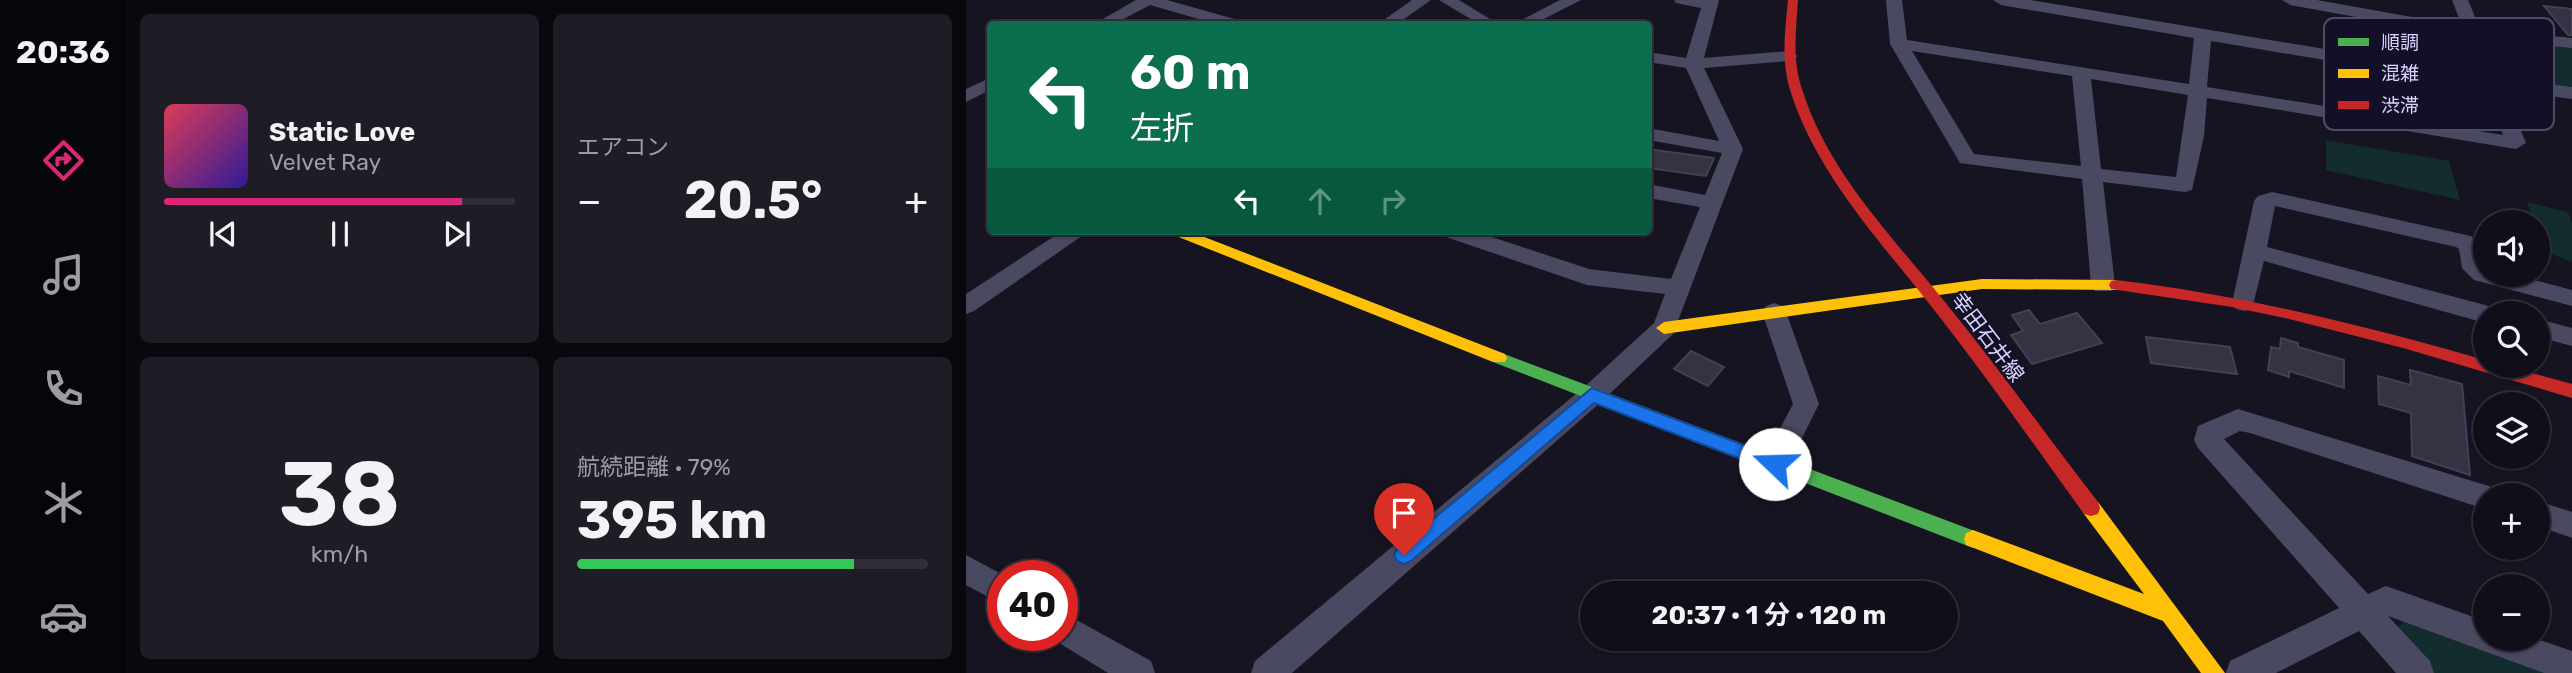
<!DOCTYPE html>
<html lang="ja">
<head>
<meta charset="utf-8">
<style>
  :root { --surface:#100f19; --page:#1e1d26; --text:#f1f3f6; --muted:#9c9ca2; --line:#302f38; --accent:#db2777 }
  body { margin:0; font-family:Rubik,"Noto Sans JP",sans-serif; background:var(--page); color:var(--text); height:100vh; display:flex; flex-direction:column; font-size:26px; white-space:nowrap }
  * { box-sizing:border-box; margin:0 }
  p { font-size:23px; color:var(--muted) }
  .icon { flex:none; width:38px; height:38px; fill:none; stroke:currentColor; stroke-width:2; stroke-linecap:round; stroke-linejoin:round }
  .map { position:relative; flex:1; overflow:hidden }
  .panel { display:flex; flex-direction:column; gap:14px; padding:14px; background:#09080e; width:840px }
  .panel>* { flex:none }
  .top-card { position:absolute; left:21px; top:21px; width:665px; height:214px; border-radius:7px; box-shadow:0 2px 5px #0004,0 0 0 2px var(--line); background:#0b6e4f; color:#fff; overflow:hidden }
  .buttons { position:absolute; left:1507px; top:210px; display:grid; gap:14px }
  .buttons a { display:grid; place-items:center; width:77px; height:77px; border-radius:50%; background:var(--surface); box-shadow:0 2px 5px #0004,0 0 0 2px var(--line); font-size:35px }
  .speed { position:absolute; left:21px; top:560px; display:flex; gap:14px; font-size:35px; font-weight:700; text-align:center }
  .speed>* { display:grid; place-content:center; width:91px; height:91px; border-radius:50%; background:var(--surface); box-shadow:0 2px 5px #0004,0 0 0 2px var(--line); line-height:1 }
  .speed .limit { border:10px solid #d22; background:#fff; color:#111 }
  .pin { position:absolute; display:grid; place-items:center; width:60px; height:60px; color:#fff; margin:-72px -30px; border-radius:50% 50% 50% 0; rotate:-45deg; box-shadow:0 0 7px #0007 }
  .pin .icon { rotate:45deg }
  .me { position:absolute; width:77px; margin:-38px; rotate:291deg; stroke-linejoin:round; filter:drop-shadow(0 0 5px #0008) }
  .turn { display:flex; align-items:center; gap:24px; height:147px; padding:0 28px; font-size:32px }
  .turn .icon { width:91px; height:91px; stroke-width:2.5 }
  .turn b { display:block; font-size:49px; line-height:60px }
  .lanes { display:flex; align-items:center; height:66px; padding:0 28px; background:#0003; justify-content:center; gap:35px; direction:ltr }
  .lanes .off { opacity:.35 }
  .big { font-size:52px; font-weight:700; line-height:1.1 }
  .panel .card { flex:1; display:flex; flex-direction:column; justify-content:center; gap:10px; min-width:0; padding:0 24px; border-radius:10px; background:var(--page) }
  .panel .dial { align-items:center; gap:0 }
  .dial b { font-size:91px; line-height:1 }
  .song { display:flex; align-items:center; gap:21px }
  .cover { width:84px; height:84px; border-radius:10px; background:linear-gradient(135deg,hsl(350 70% 55%),hsl(250 70% 35%)) }
  .played { height:7px; border-radius:4px; background:linear-gradient(90deg,var(--accent) 85%,var(--line) 85%) }
  .keys { display:flex; justify-content:space-around; direction:ltr }
  .heat { display:flex; justify-content:space-between; align-items:center; font-size:38px; direction:ltr }
  .charge { height:10px; border-radius:5px; background:linear-gradient(90deg,#34c759 79%,var(--line) 0) }
  .panel .tiles { flex:1; display:grid; gap:14px; grid-template-columns:repeat(2,1fr) }
  .trip { position:absolute; left:614px; top:581px; width:378px; height:70px; border-radius:35px; background:var(--surface); box-shadow:0 2px 5px #0004,0 0 0 2px var(--line); font-weight:700; line-height:70px; text-align:center }
  main { display:flex; flex:1; min-height:0 }
  .tab-bar { display:flex; flex-direction:column; width:126px; justify-content:space-around; align-items:center; background:#06060a; color:var(--muted) }
  .tab-bar .icon { width:49px; height:49px }
  .tab-bar .active { color:var(--accent) }
  .tab-bar b { font-size:32px; color:var(--text) }
  .map>svg:first-child { display:block }
  .green { fill:#132c2d }
  .building { fill:#343243; stroke:#433f54; stroke-width:2 }
  .lines { fill:none; stroke-linecap:round; stroke-linejoin:round }
  .street { fill:#4a4962; fill-rule:evenodd }
  .fast { fill:#4caf50; fill-rule:evenodd }
  .slow { fill:#ffc107; fill-rule:evenodd }
  .jam { fill:#c62828; fill-rule:evenodd }
  .route { fill:#1a73e8; stroke:#114b97; stroke-width:2 }
  .labels { text-anchor:middle; dominant-baseline:central; stroke-width:5; stroke-linejoin:round; paint-order:stroke }
  .street-label { font-size:21px; fill:#d9d4ff; stroke:#130f26 }
  .key { fill:#130f26; stroke:#4e4a67; stroke-width:2 }
  .key-label { font-size:19px; fill:#d9d4ff }
</style>
</head>
<body>
<main>
<nav class="tab-bar">
<b>20:36</b>
<svg class="icon active" aria-label="directions" viewBox="0 0 24 24"><path d="M12 3l9 9-9 9-9-9zM9 14v-3h6M13 9l2 2-2 2"/></svg>
<svg class="icon" aria-label="music" viewBox="0 0 24 24"><path d="M9 18V5l10-2v13"/><circle cx="6" cy="18" r="3"/><circle cx="16" cy="16" r="3"/></svg>
<svg class="icon" aria-label="phone" viewBox="0 0 24 24"><path d="M5 4h4l2 5-3 2q2 4 5 5l2-3 5 2v4C11 20 4 13 5 4z"/></svg>
<svg class="icon" aria-label="climate" viewBox="0 0 24 24"><path d="M12 3v18M4 7l16 10M4 17L20 7"/></svg>
<svg class="icon" aria-label="car" viewBox="0 0 24 24"><path d="M5 17H2v-5l4-1 3-4h7l3 4 3 1v5h-3M9 17h6M6 11h13"/><circle cx="7" cy="17" r="2"/><circle cx="17" cy="17" r="2"/></svg>
</nav>
<section class="panel">
<div class="tiles">
<div class="card">
<div class="song"><i class="cover"></i><div><b>Static Love</b><p>Velvet Ray</p></div></div>
<div class="played"></div>
<div class="keys"><svg class="icon" aria-label="previous" viewBox="0 0 24 24"><path d="M18 5L8 12l10 7zM5 5v14"/></svg><svg class="icon" aria-label="pause" viewBox="0 0 24 24"><path d="M8 5v14M16 5v14"/></svg><svg class="icon" aria-label="next" viewBox="0 0 24 24"><path d="M6 5l10 7-10 7zM19 5v14"/></svg></div>
</div>
<div class="card"><p>エアコン</p>
<div class="heat"><a>−</a><b class="big">20.5°</b><a>+</a></div>
</div>
<div class="card dial"><b>38</b><p>km/h</p></div>
<div class="card"><p>航続距離 · 79%</p><b class="big">395 km</b><div class="charge"></div></div>
</div>
</section>
<div class="map">
<svg width="1606" height="673" viewBox="0 0 1606 673">
  <rect width="100%" height="100%" fill="#161421"/>
  <path class="green" d="M 1511,36 L 1606,46 L 1606,91 L 1530,78 Z
    M 1360,140 L 1483,161 L 1494,200 L 1360,170 Z
    M 1561,202 L 1602,212 L 1606,223 L 1606,262 L 1576,250 L 1572,222 L 1567,222 Z
    M 1442,615 L 1597,673 L 1467,673 L 1429,632 Z"/>
  <path class="building" d="M 1578,6 L 1606,9 L 1606,35 L 1602,35 Z
    M 682,149 L 748,158 L 740,176 L 682,168 Z
    M 1063,310 L 1074,324 L 1111,313 L 1136,343 L 1066,364 L 1045,335 L 1057,331 L 1046,315 Z
    M 1180,337 L 1264,347 L 1271,374 L 1185,363 Z
    M 1315,338 L 1332,343 L 1332,347 L 1378,360 L 1378,388 L 1323,371 L 1323,377 L 1302,370 L 1305,347 L 1314,349 Z
    M 725,351 L 758,367 L 742,386 L 708,369 Z
    M 1444,370 L 1496,384 L 1504,475 L 1446,456 L 1445,413 L 1413,404 L 1412,376 L 1445,385 Z"/>
  <g class="lines">
    <path class="street" d="M 170,0 L 201,0 L 272,20 L 274,24 L 250,24 L 184,5 L 148,24 L 128,24 Z
      M 446,0 L 465,0 L 431,24 L 412,24 Z
      M 473,0 L 493,0 L 532,24 L 513,24 Z
      M 594,0 L 615,0 L 568,24 L 548,24 Z
      M 708,0 L 753,0 L 738,58 L 823,51 L 832,56 L 823,61 L 738,68 L 777,149 L 707,334 L 635,402 L 326,673 L 285,673 L 289,661 L 617,388 L 688,323 L 699,294 L 621,285 L 477,236 L 474,231 L 508,231 L 623,269 L 705,279 L 734,207 L 682,198 L 682,184 L 739,195 L 756,153 L 682,140 L 682,128 L 753,141 L 720,68 L 682,62 L 682,52 L 720,58 L 735,8 L 710,3 Z
      M 920,0 L 936,0 L 941,40 L 1223,84 L 1228,38 L 1035,5 L 1027,0 L 1064,0 L 1515,75 L 1500,37 L 1324,5 L 1316,0 L 1351,0 L 1496,26 L 1486,0 L 1502,0 L 1514,29 L 1606,38 L 1606,48 L 1518,39 L 1534,78 L 1606,87 L 1606,99 L 1538,90 L 1560,143 L 1550,149 L 1241,98 L 1238,136 L 1226,190 L 1219,192 L 1137,182 L 1149,285 L 1145,291 L 1129,291 L 1125,285 L 1116,179 L 994,163 L 924,44 ZM 1245,41 L 1519,87 L 1537,135 L 1241,87 ZM 946,51 L 1106,76 L 1115,166 L 1008,154 ZM 1125,79 L 1222,95 L 1210,177 L 1135,169 Z
      M 24,78 L 24,90 L 0,102 L 0,89 Z
      M 1306,192 L 1505,236 L 1515,246 L 1519,275 L 1549,275 L 1606,290 L 1606,306 L 1508,280 L 1496,268 L 1493,249 L 1490,247 L 1309,206 L 1301,247 L 1519,305 L 1527,308 L 1531,313 L 1519,313 L 1519,323 L 1298,261 L 1286,309 L 1278,311 L 1270,309 L 1266,303 L 1288,201 L 1292,196 Z
      M 96,231 L 123,231 L 8,311 L 0,314 L 0,294 Z
      M 808,303 L 816,306 L 820,312 L 853,404 L 819,472 L 809,476 L 799,472 L 795,464 L 827,404 L 796,312 L 800,306 Z
      M 1572,319 L 1606,328 L 1606,346 L 1572,337 Z
      M 1272,409 L 1529,488 L 1532,495 L 1519,495 L 1519,509 L 1284,433 L 1274,431 L 1258,439 L 1402,594 L 1420,586 L 1519,621 L 1519,639 L 1571,639 L 1606,651 L 1606,673 L 1578,673 L 1422,616 L 1464,661 L 1468,673 L 1430,673 L 1393,631 L 1310,673 L 1260,673 L 1264,661 L 1373,608 L 1232,448 L 1228,440 L 1232,426 Z
      M 1572,501 L 1606,512 L 1606,538 L 1572,526 Z
      M 0,555 L 39,576 L 37,605 L 0,585 Z
      M 96,612 L 185,661 L 189,673 L 142,673 L 85,638 L 84,635 L 96,635 Z"/>
    <path class="fast" d="M 533,352 L 1014,533 L 1016,539 L 1014,545 L 1007,548 L 527,362 L 525,358 L 527,354 Z"/>
    <path class="slow" d="M 203,231 L 223,231 L 539,354 L 541,358 L 539,362 L 527,362 L 205,234 Z
      M 1016,279 L 1150,280 L 1157,285 L 1150,290 L 1016,289 L 698,334 L 690,328 L 698,322 Z
      M 1125,500 L 1132,502 L 1259,673 L 1235,673 L 1197,621 L 1000,545 L 998,539 L 1000,533 L 1007,530 L 1178,594 L 1118,514 L 1116,508 L 1118,502 Z"/>
    <path class="jam" d="M 822,0 L 832,0 C 830,31 826,59 836,89 C 863,176 932,242 987,312 C 1037,374 1083,439 1132,502 L 1134,508 L 1132,514 L 1125,516 L 1118,514 C 1071,449 1025,383 976,320 C 921,248 852,179 824,90 C 815,60 819,31 822,0 Z
      M 1150,280 C 1276,295 1397,325 1519,360 L 1519,366 L 1540,366 L 1606,384 L 1606,398 L 1437,348 L 1323,319 L 1266,307 L 1145,289 L 1143,285 L 1145,281 Z"/>
  </g>
  <path class="route" d="M 626,388 L 815,459 L 818,464 L 809,472 L 628,403 L 445,561 L 438,564 L 431,561 L 428,555 L 431,549 Z"/>
  <g class="labels">
    <g class="street-label">
      <text transform="translate(1022 337) rotate(53)">幸田石井線</text>
    </g>
  </g>
  <rect x="1358" y="18" width="230" height="112" rx="10" class="key"/>
  <rect x="1372" y="38" width="31" height="8" fill="#4caf50"/>
  <rect x="1372" y="69" width="31" height="9" fill="#ffc107"/>
  <rect x="1372" y="101" width="31" height="8" fill="#c62828"/>
  <g class="key-label">
    <text x="1415" y="49">順調</text>
    <text x="1415" y="80">混雑</text>
    <text x="1415" y="112">渋滞</text>
  </g>
</svg>
<div class="buttons">
<a><svg class="icon" aria-label="sound" viewBox="0 0 24 24"><path d="M4 9h4l5-4v14l-5-4H4zM17 9q2 3 0 6"/></svg></a>
<a><svg class="icon" aria-label="search" viewBox="0 0 24 24"><circle cx="10" cy="10" r="6"/><path d="M15 15l6 6"/></svg></a>
<a><svg class="icon" aria-label="layers" viewBox="0 0 24 24"><path d="M12 4l9 5-9 5-9-5zM3 14l9 5 9-5"/></svg></a>
<a>+</a>
<a>−</a>
</div>
<div class="speed"><div class="limit">40</div></div>
<div class="pin" style="left:438px;top:555px;background:#d93025"><svg class="icon" aria-label="arrive" viewBox="0 0 24 24"><path d="M6 21V4h12l-3 4 3 4H6"/></svg></div>
<svg class="me" style="left:809px;top:464px" viewBox="-20 -20 40 40"><circle r="19" fill="#fff"/><path d="M0-13L10 11 0 6-10 11z" fill="#1a73e8"/></svg>
<div class="trip">20:37 · 1 分 · 120 m</div>
<div class="top-card">
<div class="turn"><svg class="icon" aria-label="left" viewBox="0 0 24 24"><path d="M17 20v-9H6M10 6l-5 5 5 5"/></svg><div><b>60 m</b>左折</div></div>
<div class="lanes"><svg class="icon" aria-label="left" viewBox="0 0 24 24"><path d="M17 20v-9H6M10 6l-5 5 5 5"/></svg><svg class="icon off" aria-label="ahead" viewBox="0 0 24 24"><path d="M12 20V5M6 11l6-6 6 6"/></svg><svg class="icon off" aria-label="right" viewBox="0 0 24 24"><path d="M7 20v-9h11M14 6l5 5-5 5"/></svg></div>
</div>
</div>
</main>
</body>
</html>
